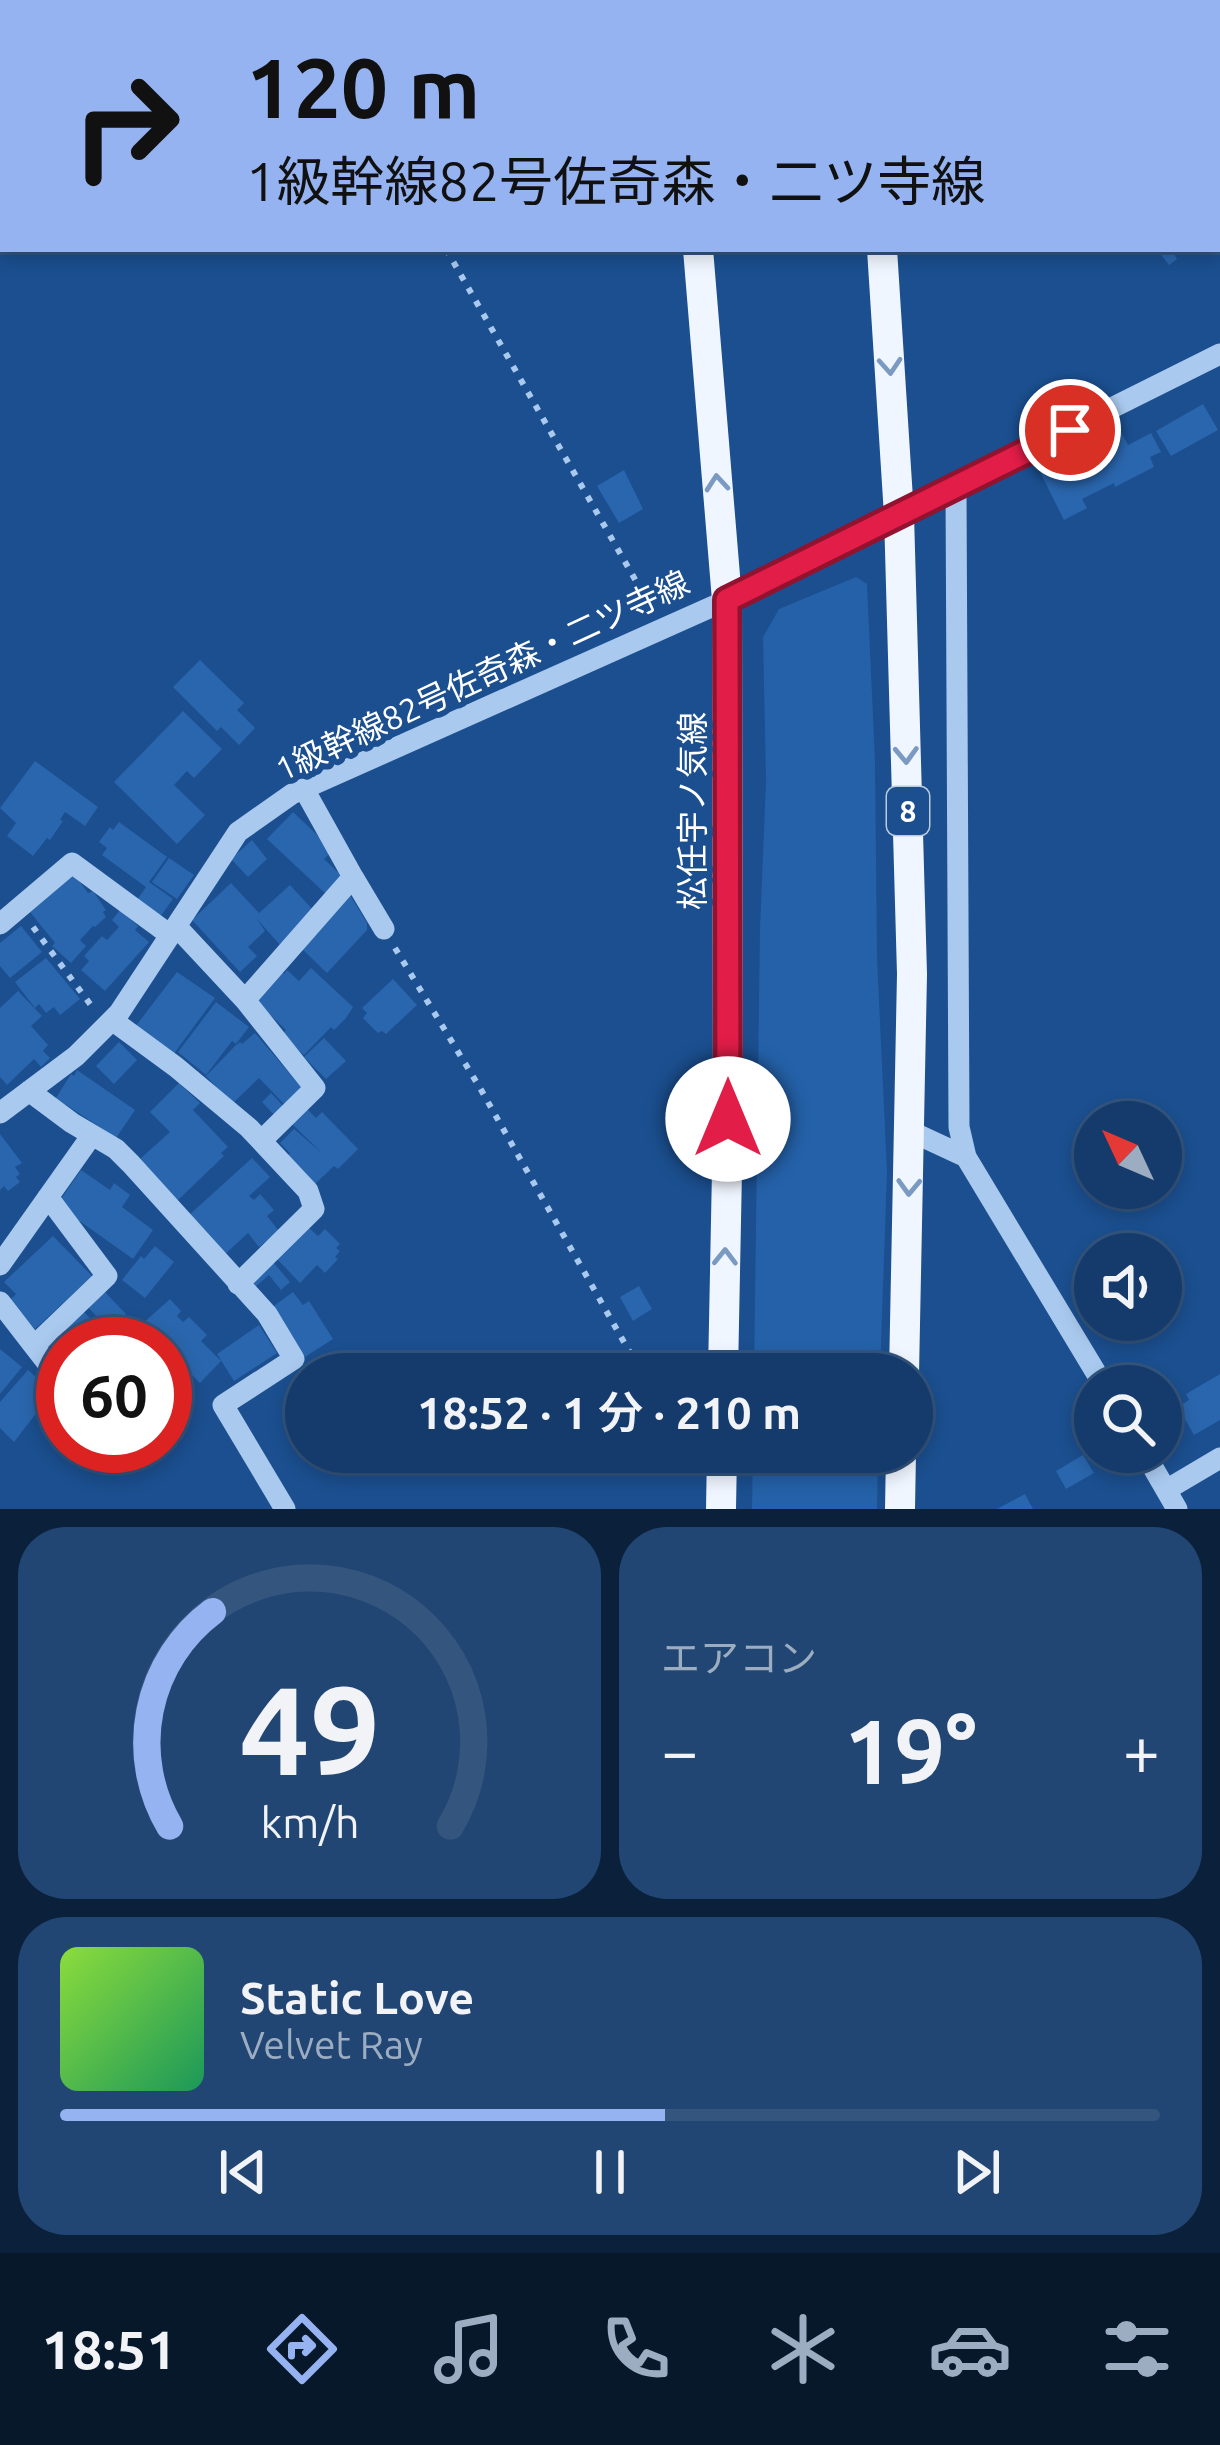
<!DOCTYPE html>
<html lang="ja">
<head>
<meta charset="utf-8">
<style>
  :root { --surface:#143b6b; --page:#214673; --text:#f1f3f6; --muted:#9dadc1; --line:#33557e; --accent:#95b2f1 }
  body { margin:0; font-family:Ubuntu,"Noto Sans JP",sans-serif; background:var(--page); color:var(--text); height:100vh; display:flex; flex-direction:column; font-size:45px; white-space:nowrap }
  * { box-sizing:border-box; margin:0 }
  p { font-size:39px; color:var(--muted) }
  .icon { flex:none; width:66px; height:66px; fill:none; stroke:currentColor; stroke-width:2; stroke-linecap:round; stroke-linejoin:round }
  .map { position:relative; height:1509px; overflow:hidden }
  .details { display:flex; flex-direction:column; gap:18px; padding:18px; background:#0b203b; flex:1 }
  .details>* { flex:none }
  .banner { position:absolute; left:0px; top:0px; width:1221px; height:252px; box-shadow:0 6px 18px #0003,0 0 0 3px var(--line); background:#95b2f1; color:#111; overflow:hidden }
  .needle { width:78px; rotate:314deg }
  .fabs { position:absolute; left:1074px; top:1101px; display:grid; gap:24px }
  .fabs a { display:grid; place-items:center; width:108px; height:108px; border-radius:50%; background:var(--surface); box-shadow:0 6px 18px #0003,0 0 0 3px var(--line); font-size:60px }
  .speed { position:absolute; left:36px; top:1317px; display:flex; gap:24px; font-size:60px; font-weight:700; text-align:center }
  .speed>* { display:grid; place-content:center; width:156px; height:156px; border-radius:50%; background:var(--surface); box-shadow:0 6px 18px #0003,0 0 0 3px var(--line); line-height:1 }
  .speed .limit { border:18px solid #d22; background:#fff; color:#111 }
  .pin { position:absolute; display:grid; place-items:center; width:102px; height:102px; color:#fff; margin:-51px; border:6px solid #fff; border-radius:50%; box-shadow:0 3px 12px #0007 }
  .me { position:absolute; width:132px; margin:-66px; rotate:0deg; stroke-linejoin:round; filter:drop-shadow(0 0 9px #0008) }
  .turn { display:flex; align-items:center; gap:42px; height:252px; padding:0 48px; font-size:54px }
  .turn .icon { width:156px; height:156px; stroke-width:2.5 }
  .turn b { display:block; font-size:84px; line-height:102px }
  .big { font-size:90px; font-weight:600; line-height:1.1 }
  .details .tile { flex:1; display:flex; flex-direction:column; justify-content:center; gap:18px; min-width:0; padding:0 42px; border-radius:48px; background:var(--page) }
  .details .dial { align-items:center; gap:0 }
  .dial svg { height:312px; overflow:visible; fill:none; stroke:var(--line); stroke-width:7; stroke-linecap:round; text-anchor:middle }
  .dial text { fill:var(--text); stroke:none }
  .song { display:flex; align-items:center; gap:36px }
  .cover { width:144px; height:144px; border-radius:18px; background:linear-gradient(135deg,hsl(90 70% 55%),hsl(150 70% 35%)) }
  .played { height:12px; border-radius:6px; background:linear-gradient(90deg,var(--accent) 55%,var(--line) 55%) }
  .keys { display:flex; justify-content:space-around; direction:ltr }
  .heat { display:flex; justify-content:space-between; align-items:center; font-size:66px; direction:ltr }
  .details .tiles { flex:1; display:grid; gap:18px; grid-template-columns:1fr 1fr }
  .tile:last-child { grid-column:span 2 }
  .trip { position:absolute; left:285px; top:1353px; width:648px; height:120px; border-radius:60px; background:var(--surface); box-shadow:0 6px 18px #0003,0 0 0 3px var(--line); font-weight:600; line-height:120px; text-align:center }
  .menu { display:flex; height:192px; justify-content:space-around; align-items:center; background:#08182b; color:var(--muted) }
  .menu .icon { width:84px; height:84px }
  .menu .on { color:var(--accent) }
  .menu b { font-size:54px; color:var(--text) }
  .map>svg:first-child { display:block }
  .green { fill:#2461a8 }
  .building { fill:#2a66ad }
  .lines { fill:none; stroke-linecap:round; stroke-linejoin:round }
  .path { stroke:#a9c9ee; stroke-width:6; stroke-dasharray:6 9; stroke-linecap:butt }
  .minor { stroke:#a9c9ee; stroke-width:21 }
  .major { stroke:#f0f6ff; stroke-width:30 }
  .oneway { stroke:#7b9ac1 }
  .route-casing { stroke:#92132f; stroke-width:30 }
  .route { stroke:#e11d48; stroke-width:21 }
  .labels { text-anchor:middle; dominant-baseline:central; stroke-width:12; stroke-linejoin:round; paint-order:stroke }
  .shield { fill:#1b4f8f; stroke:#bbcadd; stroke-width:3 }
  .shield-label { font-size:30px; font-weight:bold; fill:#fff }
  .street-label { font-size:33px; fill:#fff; stroke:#1b4f8f }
</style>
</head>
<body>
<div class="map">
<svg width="1220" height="1509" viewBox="0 0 1220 1509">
  <rect width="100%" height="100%" fill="#1b4f8f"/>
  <path class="green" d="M 856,577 L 867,584 L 875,760 L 877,957 L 887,1172 L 880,1374 L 754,1374 L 760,929 L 766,781 L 763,637 L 779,609 Z
    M 753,1452 L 878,1452 L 877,1509 L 752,1509 Z"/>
  <path class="building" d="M 1164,249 L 1171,249 L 1177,259 L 1169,265 L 1159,252 Z
    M 1203,404 L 1218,430 L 1171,456 L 1156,431 Z
    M 1120,430 L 1128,445 L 1151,433 L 1161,452 L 1150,457 L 1154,467 L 1115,487 L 1114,483 L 1082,499 L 1087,508 L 1064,520 L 1039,470 L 1063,458 L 1067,466 L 1090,454 L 1086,448 Z
    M 624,470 L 643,509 L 619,523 L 597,486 Z
    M 200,660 L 244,703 L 237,710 L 255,728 L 239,745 L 221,727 L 217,731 L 173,687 Z
    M 183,711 L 222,749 L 194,778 L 187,771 L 174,785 L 205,815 L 177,844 L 114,782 Z
    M 35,761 L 98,807 L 85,826 L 65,812 L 60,820 L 63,821 L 50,840 L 47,838 L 33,856 L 7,836 L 16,823 L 0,808 Z
    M 293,812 L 333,850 L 324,859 L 344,878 L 327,895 L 267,839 Z
    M 119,822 L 167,857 L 149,882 L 173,899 L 160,917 L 137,900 L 146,887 L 102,855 L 107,848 L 99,842 L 110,827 L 113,830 Z
    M 252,840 L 267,859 L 248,877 L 231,859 Z
    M 169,858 L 194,875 L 177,899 L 152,882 Z
    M 74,874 L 88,893 L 93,891 L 106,910 L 103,912 L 106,917 L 95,927 L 93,926 L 80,940 L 86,946 L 71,963 L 52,946 L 55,943 L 30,912 Z
    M 231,883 L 259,913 L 290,885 L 316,913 L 280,945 L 257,919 L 265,931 L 248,947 L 257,956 L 240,972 L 192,920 Z
    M 350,895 L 367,923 L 367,930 L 327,973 L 301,948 Z
    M 120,910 L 138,926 L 135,930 L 149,942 L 105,991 L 81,970 L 89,961 L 84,956 L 102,936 L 107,940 L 119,927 L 112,920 Z
    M 21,926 L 42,952 L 10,978 L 0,966 L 0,943 Z
    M 46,958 L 80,999 L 60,1015 L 54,1007 L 46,1013 L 39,1004 L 35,1008 L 15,982 Z
    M 311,968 L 353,1007 L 346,1018 L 334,1030 L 331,1027 L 304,1055 L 281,1035 L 286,1030 L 254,999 L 280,970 L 284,974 L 287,970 L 299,981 Z
    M 177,972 L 215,998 L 173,1055 L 135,1027 Z
    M 393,979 L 417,1005 L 386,1034 L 382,1031 L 378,1033 L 363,1018 L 367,1013 L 362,1008 Z
    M 18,991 L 42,1016 L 31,1026 L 48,1045 L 43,1051 L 50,1058 L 41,1067 L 34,1059 L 7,1085 L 0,1077 L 0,1008 Z
    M 216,1002 L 249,1027 L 236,1044 L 232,1041 L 206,1075 L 178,1052 Z
    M 255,1033 L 302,1088 L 284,1104 L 259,1078 L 232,1104 L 206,1076 L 235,1046 L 240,1042 L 242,1044 Z
    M 324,1038 L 346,1061 L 326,1079 L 304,1057 Z
    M 119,1042 L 137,1060 L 114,1084 L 96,1066 Z
    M 77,1070 L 135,1110 L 116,1138 L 56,1098 L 71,1074 L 74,1076 Z
    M 179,1083 L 200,1103 L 193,1110 L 228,1147 L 221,1153 L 224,1156 L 177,1201 L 140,1159 L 170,1132 L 150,1112 Z
    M 271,1093 L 285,1108 L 276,1117 L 262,1102 Z
    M 307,1109 L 316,1118 L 322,1112 L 358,1149 L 338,1169 L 334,1166 L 314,1185 L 286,1157 L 290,1153 L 280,1143 L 294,1129 L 323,1154 L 292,1124 Z
    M 0,1134 L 22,1163 L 15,1167 L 20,1174 L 16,1177 L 20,1182 L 8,1191 L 4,1186 L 0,1190 Z
    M 252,1158 L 270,1177 L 249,1196 L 254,1200 L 260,1194 L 274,1210 L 267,1216 L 279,1231 L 259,1247 L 248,1233 L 223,1256 L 188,1216 Z
    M 81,1170 L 110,1190 L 114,1183 L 130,1195 L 122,1207 L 153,1230 L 133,1259 L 57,1205 Z
    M 308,1227 L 318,1236 L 325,1229 L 340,1244 L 336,1248 L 340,1251 L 335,1257 L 338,1259 L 325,1273 L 317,1265 L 300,1283 L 277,1259 Z
    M 53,1236 L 92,1276 L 35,1329 L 9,1301 L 16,1294 L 4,1282 Z
    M 155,1246 L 174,1262 L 145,1298 L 122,1280 L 141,1256 L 144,1259 Z
    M 273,1262 L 290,1282 L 281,1290 L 269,1275 L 254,1288 L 249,1283 Z
    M 639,1286 L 652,1309 L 633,1321 L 620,1297 Z
    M 103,1290 L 126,1314 L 109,1330 L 87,1306 Z
    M 293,1292 L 303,1305 L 309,1301 L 333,1339 L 305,1357 L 271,1308 Z
    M 170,1299 L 181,1311 L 177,1316 L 183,1322 L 189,1317 L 207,1335 L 201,1341 L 221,1361 L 200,1383 L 184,1367 L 165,1386 L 165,1344 L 138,1344 L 130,1335 Z
    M 83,1311 L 112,1341 L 109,1344 L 63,1344 L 63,1369 L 50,1356 L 53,1353 L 48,1345 Z
    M 259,1325 L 277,1353 L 234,1381 L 217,1354 Z
    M 0,1349 L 22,1367 L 0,1394 Z
    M 28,1370 L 45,1385 L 43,1387 L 51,1394 L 14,1442 L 0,1428 L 0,1402 Z
    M 1220,1374 L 1220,1420 L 1194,1435 L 1178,1407 L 1189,1400 L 1186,1394 Z
    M 1083,1455 L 1094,1473 L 1066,1489 L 1056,1471 Z
    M 1025,1494 L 1033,1509 L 997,1509 Z"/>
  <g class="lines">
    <path class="path" d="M 304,0 L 306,3
      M 1218,95 L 1220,98
      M 446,249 L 652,609
      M 33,927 L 93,1008
      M 395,948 L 480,1088 L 642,1374"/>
    <path class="minor" d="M 1210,3 L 1212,0
      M 956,487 L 959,1127 L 966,1157 L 1104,1386
      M 353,877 L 384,929
      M 0,924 L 72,863 L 170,935
      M 176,926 L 245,1000 L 315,1088 L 261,1141
      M 245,1000 L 353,877 L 304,789
      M 112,1020 L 176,1067 L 249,1128 L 308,1191 L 314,1209 L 238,1284
      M 29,1091 L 72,1123 L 116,1149 L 131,1164 L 267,1314 L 294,1359 L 223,1405 L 285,1509
      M 0,1113 L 76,1056 L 119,1013 L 238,832 L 292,794 L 727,600 L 1220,354
      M 910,1131 L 966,1157
      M 0,1265 L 92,1135
      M 0,1302 L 34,1346 L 107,1276 L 48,1197
      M 34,1346 L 62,1382
      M 1144,1452 L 1177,1509
      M 1166,1490 L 1220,1458"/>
    <path class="major" d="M 678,0 L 678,3
      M 864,0 L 864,3
      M 698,249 L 727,600 L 728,1119 L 723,1374
      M 882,249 L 899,515 L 912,974 L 904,1374
      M 721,1509 L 722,1452
      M 900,1509 L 901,1452"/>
  </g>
  <defs><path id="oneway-chevron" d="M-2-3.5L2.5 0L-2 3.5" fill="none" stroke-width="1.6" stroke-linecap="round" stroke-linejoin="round" transform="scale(3)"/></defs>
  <g class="oneway">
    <use href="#oneway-chevron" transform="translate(890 366) rotate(86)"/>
    <use href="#oneway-chevron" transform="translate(717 483) rotate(-95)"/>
    <use href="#oneway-chevron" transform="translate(906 755) rotate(88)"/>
    <use href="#oneway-chevron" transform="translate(909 1187) rotate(92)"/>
    <use href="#oneway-chevron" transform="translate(725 1257) rotate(-89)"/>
  </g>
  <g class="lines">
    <g class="route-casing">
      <path id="route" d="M 728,1119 L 727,600 L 1070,430"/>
    </g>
    <use href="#route" class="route"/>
  </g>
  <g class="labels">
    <rect class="shield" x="887" y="787" width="42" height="48" rx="9"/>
    <g class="shield-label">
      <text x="908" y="811">8</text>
    </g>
    <g class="street-label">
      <text transform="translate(482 675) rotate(-25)">1級幹線82号佐奇森・二ツ寺線</text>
      <text transform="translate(691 811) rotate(-90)">松任宇ノ気線</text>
    </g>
  </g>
</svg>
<div class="fabs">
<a><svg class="needle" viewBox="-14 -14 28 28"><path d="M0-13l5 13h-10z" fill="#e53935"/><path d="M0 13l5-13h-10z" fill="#9dadc1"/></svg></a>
<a><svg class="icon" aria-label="sound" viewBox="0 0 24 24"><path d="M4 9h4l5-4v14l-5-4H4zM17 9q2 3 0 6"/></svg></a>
<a><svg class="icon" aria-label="search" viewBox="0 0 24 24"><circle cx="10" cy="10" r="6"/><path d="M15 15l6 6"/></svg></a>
</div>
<div class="speed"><div class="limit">60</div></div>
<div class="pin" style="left:1070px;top:430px;background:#d93025"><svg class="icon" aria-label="arrive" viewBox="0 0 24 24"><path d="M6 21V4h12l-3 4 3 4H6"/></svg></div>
<svg class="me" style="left:728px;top:1119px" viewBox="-20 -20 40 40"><circle r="19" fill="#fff"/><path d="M0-13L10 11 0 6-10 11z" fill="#e11d48"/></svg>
<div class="trip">18:52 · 1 分 · 210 m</div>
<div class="banner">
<div class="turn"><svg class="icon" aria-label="right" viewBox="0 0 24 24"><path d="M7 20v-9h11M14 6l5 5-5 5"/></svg><div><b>120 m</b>1級幹線82号佐奇森・二ツ寺線</div></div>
</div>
</div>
<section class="details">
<div class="tiles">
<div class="tile dial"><svg viewBox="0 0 100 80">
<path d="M14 69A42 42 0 1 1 86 69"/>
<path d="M14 69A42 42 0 0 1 25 14" stroke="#95b2f1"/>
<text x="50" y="56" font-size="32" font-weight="700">49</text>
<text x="50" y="72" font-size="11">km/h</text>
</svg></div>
<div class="tile"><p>エアコン</p>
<div class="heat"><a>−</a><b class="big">19°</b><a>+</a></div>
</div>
<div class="tile">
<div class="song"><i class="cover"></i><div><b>Static Love</b><p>Velvet Ray</p></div></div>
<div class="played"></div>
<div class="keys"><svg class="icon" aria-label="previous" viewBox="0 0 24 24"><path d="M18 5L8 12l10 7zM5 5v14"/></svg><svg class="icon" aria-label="pause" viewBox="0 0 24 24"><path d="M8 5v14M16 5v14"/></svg><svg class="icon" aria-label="next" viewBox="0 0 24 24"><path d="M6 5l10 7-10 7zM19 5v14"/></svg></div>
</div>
</div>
</section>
<nav class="menu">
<b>18:51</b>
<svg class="icon on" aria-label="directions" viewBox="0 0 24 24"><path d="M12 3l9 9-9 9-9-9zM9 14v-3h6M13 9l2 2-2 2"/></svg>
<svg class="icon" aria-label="music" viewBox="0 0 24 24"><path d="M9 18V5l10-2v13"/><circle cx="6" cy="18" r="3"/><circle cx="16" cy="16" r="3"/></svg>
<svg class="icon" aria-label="phone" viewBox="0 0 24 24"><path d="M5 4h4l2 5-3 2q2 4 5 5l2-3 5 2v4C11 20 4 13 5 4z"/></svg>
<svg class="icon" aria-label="climate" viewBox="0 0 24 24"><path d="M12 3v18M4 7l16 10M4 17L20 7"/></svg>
<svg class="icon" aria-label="car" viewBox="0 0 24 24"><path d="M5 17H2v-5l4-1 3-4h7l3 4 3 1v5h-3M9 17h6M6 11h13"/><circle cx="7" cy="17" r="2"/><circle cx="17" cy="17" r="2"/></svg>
<svg class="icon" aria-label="filters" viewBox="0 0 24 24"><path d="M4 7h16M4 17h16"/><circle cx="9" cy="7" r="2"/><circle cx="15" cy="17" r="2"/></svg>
</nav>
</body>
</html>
